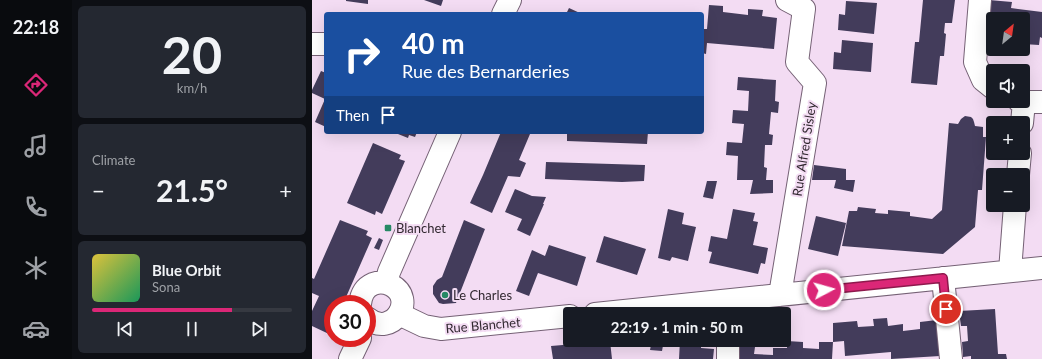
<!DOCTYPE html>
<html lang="en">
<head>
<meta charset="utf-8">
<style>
  :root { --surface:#171b24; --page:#242831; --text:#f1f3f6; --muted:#9ea1a6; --line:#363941; --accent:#db2777 }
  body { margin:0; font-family:Lato,sans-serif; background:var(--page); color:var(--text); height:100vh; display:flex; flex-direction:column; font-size:15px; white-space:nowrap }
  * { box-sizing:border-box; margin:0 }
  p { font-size:13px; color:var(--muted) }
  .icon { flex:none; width:22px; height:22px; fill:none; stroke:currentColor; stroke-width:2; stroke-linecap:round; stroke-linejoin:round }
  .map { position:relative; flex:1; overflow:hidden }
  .sheet { display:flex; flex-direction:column; gap:6px; padding:6px; background:#0d0f14; width:240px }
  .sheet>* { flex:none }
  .hud { position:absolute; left:12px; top:12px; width:380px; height:122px; border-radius:4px; box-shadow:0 4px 16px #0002; background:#1a4fa0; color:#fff; overflow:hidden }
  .needle { width:26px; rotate:29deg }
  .buttons { position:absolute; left:674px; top:12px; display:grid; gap:8px }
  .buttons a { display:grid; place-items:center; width:44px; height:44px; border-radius:4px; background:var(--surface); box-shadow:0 4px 16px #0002; font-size:20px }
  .speed { position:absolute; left:12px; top:295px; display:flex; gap:8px; font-size:20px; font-weight:700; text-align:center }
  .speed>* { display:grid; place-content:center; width:52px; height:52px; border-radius:50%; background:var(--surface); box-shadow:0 4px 16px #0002; line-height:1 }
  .speed .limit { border:6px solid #d22; background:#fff; color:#111 }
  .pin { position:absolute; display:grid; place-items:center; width:34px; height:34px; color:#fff; margin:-17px; border:2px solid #fff; border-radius:50%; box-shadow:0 1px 4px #0007 }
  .me { position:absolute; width:44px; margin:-22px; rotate:84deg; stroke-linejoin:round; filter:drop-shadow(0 0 3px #0008) }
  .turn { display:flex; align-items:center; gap:14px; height:84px; padding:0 12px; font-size:18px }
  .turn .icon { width:52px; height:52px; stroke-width:2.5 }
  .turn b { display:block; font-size:28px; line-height:34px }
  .then { display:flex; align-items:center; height:38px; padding:0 12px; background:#0003; gap:8px; font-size:15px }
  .big { font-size:30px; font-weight:700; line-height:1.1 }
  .sheet .card { flex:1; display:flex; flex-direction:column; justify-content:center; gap:6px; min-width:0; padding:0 14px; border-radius:6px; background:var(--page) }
  .sheet .dial { align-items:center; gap:0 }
  .dial b { font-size:52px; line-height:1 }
  .song { display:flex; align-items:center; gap:12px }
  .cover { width:48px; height:48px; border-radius:6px; background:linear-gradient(135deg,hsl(50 70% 55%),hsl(150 70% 35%)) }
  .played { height:4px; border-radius:2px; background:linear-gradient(90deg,var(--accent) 70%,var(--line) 70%) }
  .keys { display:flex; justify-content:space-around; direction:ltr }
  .heat { display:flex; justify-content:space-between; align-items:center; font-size:22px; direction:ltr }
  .trip { position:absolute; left:251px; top:307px; width:228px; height:40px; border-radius:4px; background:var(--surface); box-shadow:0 4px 16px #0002; font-weight:700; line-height:40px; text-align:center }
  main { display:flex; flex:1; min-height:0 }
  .tab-bar { display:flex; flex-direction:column; width:72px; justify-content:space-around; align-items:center; background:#090b0e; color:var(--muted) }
  .tab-bar .icon { width:28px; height:28px }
  .tab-bar .selected { color:var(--accent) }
  .tab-bar b { font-size:18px; color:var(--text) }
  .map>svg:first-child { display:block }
  .building { fill:#433c5b }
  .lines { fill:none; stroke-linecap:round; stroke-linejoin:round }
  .minor-casing { stroke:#756175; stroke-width:24 }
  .major-casing { stroke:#756175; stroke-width:24 }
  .minor { stroke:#fff; stroke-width:22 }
  .major { stroke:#fff; stroke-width:22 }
  .route-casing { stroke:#8e194d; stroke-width:10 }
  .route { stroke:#db2777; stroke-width:7 }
  .poi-dot { fill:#258964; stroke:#f3dcf3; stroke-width:1.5 }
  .labels { text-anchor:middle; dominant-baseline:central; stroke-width:4; stroke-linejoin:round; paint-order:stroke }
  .street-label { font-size:13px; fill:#312830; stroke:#f3dcf3 }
  .poi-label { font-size:13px; fill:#312830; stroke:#f3dcf3; text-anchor:start }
</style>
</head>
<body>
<main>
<nav class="tab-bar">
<b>22:18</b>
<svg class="icon selected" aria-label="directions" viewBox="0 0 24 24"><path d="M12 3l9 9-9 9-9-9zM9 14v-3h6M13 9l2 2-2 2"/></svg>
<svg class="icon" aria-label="music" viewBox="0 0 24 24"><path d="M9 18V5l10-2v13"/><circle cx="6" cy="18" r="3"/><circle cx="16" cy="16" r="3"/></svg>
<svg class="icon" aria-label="phone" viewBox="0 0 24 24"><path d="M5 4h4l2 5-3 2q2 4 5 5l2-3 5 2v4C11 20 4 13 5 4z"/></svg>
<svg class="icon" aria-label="climate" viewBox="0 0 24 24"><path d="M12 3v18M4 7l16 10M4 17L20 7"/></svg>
<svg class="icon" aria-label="car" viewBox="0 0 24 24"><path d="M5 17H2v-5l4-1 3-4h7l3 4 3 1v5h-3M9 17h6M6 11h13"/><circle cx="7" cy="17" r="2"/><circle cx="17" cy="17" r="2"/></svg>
</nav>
<section class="sheet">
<div class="card dial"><b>20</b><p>km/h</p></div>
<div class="card"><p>Climate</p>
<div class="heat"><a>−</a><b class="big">21.5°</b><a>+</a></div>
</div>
<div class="card">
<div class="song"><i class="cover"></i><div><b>Blue Orbit</b><p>Sona</p></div></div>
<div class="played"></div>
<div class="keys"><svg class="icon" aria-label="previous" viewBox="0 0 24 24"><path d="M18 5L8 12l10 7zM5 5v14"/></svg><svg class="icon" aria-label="pause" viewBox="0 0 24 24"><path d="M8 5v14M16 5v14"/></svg><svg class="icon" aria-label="next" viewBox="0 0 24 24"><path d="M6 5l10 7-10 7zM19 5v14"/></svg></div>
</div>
</section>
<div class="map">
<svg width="730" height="359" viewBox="0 0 730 359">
  <rect width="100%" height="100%" fill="#f3dcf3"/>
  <path class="building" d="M 34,0 L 56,0 L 56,4 L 34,1 Z
    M 112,0 L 131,0 L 129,6 Z
    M 611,0 L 643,0 L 640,23 L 633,23 L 632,33 L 634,34 L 632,56 L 628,56 L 625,85 L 599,83 L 603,42 L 607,42 Z
    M 677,0 L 700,2 L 699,8 L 730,12 L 730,38 L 728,37 L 727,45 L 711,44 L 711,19 L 681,19 L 681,35 L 673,34 Z
    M 534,1 L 565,3 L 562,34 L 526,30 L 527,14 L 533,15 Z
    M 397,5 L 411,6 L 411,12 L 436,15 L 436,9 L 451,10 L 450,16 L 465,18 L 462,49 L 395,43 L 394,54 L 390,53 L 390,29 L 395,29 Z
    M 257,8 L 270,14 L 254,14 Z
    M 530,40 L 561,43 L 559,72 L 521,69 L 522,52 L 529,53 Z
    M 9,71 L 14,73 L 14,127 L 3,122 L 13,99 L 0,93 L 0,90 Z
    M 426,77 L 464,80 L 463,101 L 467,102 L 466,113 L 459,112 L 457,134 L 461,135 L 460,145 L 453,145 L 452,167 L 455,168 L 454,180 L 461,180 L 461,193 L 438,194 L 441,180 L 425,180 L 426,156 L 414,155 L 415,142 L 430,143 L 432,124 L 420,123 L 421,110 L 436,111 L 437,91 L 425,90 Z
    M 653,116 L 659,117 L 661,119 L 662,122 L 663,126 L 671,127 L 671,137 L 674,137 L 670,190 L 666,190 L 663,227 L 631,254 L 530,246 L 537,211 L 545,211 L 546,207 L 564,209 L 563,213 L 576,214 L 576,210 L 598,212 L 598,216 L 620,219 L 630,210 L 637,123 L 646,124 L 649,119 Z
    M 81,132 L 105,132 L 103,137 L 97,135 L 96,138 Z
    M 189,132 L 214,132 L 218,134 L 207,160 L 214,163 L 208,177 L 196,176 L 180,213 L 158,203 L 171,175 Z
    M 255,132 L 336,132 L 335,144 L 255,141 Z
    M 61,143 L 89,155 L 87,159 L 93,161 L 70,214 L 64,211 L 63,215 L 35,203 Z
    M 234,162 L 333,165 L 332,181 L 310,182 L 233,179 Z
    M 502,165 L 534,169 L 534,180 L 543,180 L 541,192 L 522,188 L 524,180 L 500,180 Z
    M 395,181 L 405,181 L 401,199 L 391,197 Z
    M 203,189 L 220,196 L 234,197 L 231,204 L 232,204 L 218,236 L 205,230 L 210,219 L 193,212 Z
    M 356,209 L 372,213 L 370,224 L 384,227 L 376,261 L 360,257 L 358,261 L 346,258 Z
    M 421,209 L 443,213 L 441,221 L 446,222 L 441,245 L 456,248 L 453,264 L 449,263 L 446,274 L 397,263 L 400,252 L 396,251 L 399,236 L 415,239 Z
    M 504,216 L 534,223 L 526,256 L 496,249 Z
    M 28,220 L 56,231 L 54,235 L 60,238 L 31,304 L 21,304 L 21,326 L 17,334 L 0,326 L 0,311 L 7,296 L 0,293 L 0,278 L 2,279 Z
    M 152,220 L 173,229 L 144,303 L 131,304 L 127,303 L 121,294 L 121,286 L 125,280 L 130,277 Z
    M 292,236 L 334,249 L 325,275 L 284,262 Z
    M 67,238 L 71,240 L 67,250 L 62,248 Z
    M 237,245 L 274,257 L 265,286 L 226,273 L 217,296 L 204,291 L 220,250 L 233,256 Z
    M 683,309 L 686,354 L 694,354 L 695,359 L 659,359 L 659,356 L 651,357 L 650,342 L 656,341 L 655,326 L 649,326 L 647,311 Z
    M 575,318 L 576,326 L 591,324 L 591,331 L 608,329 L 608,322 L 625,320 L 628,356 L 579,359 L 579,352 L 533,356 L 532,341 L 521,342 L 521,323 L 545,321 L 546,327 L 562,326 L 561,319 Z
    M 340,340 L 352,340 L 350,351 L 338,350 Z
    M 368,340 L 389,341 L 389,348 L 402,349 L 401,359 L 367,359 Z
    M 298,341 L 300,359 L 241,359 L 239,346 Z
    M 475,341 L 491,342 L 491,348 L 507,349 L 507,342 L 521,342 L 520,359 L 425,359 L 425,347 L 443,347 L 442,354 L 461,355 L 461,348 L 475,348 Z"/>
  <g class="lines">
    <g class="minor-casing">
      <path id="minor" d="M 668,0 L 663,62 L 671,80 L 681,88
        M 0,44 L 14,44
        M 707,101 L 712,102 L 730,102
        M 710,123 L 712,102
        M 706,175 L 708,153
        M 698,271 L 703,205
        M 631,278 L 639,359
        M 468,295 L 503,83 L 485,62 L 492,9 L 475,0
        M 87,314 L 112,326 L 129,329 L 258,316
        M 283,314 L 730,268
        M 416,359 L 416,340"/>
    </g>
    <g class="major-casing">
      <path id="major" d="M 191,14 L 198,0
        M 74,283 L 77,272 L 138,132
        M 48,304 C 49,295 52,288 61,284 C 66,282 73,282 79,285 C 106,299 80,339 55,318
        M 38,359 L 48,338"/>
    </g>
    <use href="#minor" class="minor"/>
    <use href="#major" class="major"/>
  </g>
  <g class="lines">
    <g class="route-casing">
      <path id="route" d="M 512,290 L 631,278 L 634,309"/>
    </g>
    <use href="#route" class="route"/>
  </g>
  <g class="poi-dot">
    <rect x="72" y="224" width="8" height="8" rx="2"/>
    <circle cx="133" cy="295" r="4"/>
  </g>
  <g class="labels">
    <g class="street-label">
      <text transform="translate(492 149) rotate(-81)">Rue Alfred Sisley</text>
      <text transform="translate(171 325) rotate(-5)">Rue Blanchet</text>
    </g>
    <g class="poi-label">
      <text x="84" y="228">Blanchet</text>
      <text x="141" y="295">Le Charles</text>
    </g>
  </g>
</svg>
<div class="buttons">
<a><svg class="needle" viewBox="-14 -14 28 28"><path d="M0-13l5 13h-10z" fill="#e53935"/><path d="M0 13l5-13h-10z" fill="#9ea1a6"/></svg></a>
<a><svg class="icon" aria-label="sound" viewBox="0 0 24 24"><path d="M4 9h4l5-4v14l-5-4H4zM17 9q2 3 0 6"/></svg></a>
<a>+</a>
<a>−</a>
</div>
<div class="speed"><div class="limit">30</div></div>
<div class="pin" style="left:634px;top:309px;background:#d93025"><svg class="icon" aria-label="arrive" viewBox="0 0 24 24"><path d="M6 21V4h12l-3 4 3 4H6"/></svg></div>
<svg class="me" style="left:512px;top:290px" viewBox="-20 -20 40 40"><circle r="17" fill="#db2777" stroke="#fff" stroke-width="3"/><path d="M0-11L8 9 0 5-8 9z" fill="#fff"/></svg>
<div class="trip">22:19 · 1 min · 50 m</div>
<div class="hud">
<div class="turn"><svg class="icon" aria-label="right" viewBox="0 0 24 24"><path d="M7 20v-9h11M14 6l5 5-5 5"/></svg><div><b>40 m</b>Rue des Bernarderies</div></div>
<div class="then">Then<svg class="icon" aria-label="arrive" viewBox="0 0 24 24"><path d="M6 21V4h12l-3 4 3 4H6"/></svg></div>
</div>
</div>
</main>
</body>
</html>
